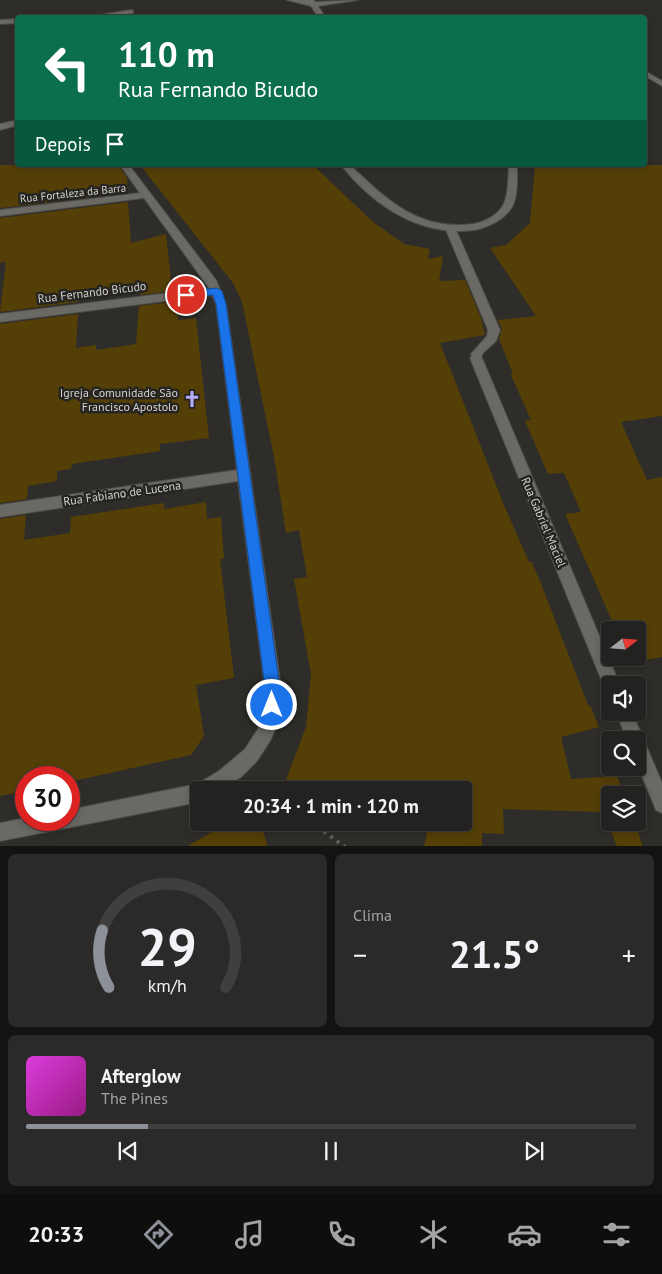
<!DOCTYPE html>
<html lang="pt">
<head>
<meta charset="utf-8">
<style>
  :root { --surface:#232220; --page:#2b2a29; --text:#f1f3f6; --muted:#a3a4a5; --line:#403f3e; --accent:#8c9099 }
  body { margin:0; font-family:"PT Sans",sans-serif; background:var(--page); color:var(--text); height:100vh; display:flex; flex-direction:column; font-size:19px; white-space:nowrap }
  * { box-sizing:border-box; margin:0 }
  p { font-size:16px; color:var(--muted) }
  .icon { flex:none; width:28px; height:28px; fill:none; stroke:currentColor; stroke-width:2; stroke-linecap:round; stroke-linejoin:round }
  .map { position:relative; height:846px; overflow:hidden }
  .details { display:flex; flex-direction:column; gap:8px; padding:8px; background:#131312; flex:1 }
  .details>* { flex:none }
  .hud { position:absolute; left:15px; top:15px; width:632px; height:152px; border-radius:5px; box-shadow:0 2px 8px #0003,0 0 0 1px var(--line); background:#0b6e4f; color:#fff; overflow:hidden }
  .needle { width:32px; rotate:73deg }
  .tools { position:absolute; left:601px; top:621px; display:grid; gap:10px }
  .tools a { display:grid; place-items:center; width:45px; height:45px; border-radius:5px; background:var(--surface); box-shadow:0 2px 8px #0003,0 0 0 1px var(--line); font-size:25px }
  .speed { position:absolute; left:15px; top:766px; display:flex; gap:10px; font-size:25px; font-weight:700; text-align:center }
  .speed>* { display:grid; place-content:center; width:65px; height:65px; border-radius:50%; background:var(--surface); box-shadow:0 2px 8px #0003,0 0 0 1px var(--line); line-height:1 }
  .speed .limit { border:8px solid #d22; background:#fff; color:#111 }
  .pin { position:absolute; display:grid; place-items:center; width:42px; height:42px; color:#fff; margin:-21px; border:2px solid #fff; border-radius:50%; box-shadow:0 1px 5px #0007 }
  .me { position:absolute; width:55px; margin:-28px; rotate:0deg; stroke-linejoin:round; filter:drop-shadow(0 0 4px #0008) }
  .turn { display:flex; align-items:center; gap:18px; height:105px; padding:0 20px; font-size:22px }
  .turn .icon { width:65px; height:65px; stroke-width:2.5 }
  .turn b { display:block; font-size:35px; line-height:42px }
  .then { display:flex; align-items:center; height:48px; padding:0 20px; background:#0003; gap:10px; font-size:19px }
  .big { font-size:38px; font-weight:600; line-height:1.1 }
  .details .card { flex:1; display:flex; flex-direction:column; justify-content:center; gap:8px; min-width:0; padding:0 18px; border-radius:8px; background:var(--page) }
  .details .dial { align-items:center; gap:0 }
  .dial svg { height:130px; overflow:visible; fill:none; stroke:var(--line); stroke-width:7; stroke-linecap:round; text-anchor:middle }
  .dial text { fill:var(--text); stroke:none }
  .song { display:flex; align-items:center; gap:15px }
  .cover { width:60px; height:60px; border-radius:8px; background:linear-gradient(135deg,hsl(300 70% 55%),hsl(310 70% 35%)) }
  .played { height:5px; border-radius:2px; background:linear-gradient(90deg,var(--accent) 20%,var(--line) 20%) }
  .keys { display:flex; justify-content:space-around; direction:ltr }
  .heat { display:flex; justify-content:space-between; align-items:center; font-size:28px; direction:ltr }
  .details .tiles { flex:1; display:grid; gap:8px; grid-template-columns:1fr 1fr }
  .card:last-child { grid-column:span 2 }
  .trip { position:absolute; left:190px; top:781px; width:282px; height:50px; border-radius:5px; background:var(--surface); box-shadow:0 2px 8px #0003,0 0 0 1px var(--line); font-weight:600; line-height:50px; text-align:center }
  .dock { display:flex; height:80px; justify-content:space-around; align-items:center; background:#0e0e0d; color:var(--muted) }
  .dock .icon { width:35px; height:35px }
  .dock .on { color:var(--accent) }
  .dock b { font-size:22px; color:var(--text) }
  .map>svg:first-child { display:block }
  .building { fill:#543f07 }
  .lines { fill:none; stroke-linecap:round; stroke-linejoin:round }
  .service-casing { stroke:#4c4b47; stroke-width:2 }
  .minor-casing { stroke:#4c4b47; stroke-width:2 }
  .tertiary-casing { stroke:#4c4b47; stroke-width:2 }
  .path { stroke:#61605d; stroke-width:4; stroke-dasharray:3 5; stroke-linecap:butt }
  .service { fill:#6b6964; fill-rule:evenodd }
  .minor { fill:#6b6964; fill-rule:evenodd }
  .tertiary { fill:#6b6964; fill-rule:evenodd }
  .route { fill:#1a73e8; stroke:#114b97 }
  .labels { text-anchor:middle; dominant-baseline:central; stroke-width:5; stroke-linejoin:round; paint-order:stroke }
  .far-street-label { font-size:11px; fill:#d3d2cf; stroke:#252420 }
  .street-label { font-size:12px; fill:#d3d2cf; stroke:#252420 }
  .poi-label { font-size:12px; fill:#d3d2cf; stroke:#252420; text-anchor:end }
</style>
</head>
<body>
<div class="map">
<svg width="662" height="847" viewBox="0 0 662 847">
  <rect width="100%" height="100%" fill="#2f2d2a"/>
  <path class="building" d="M 0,165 L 118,165 L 127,178 L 128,193 L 0,208 Z
    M 140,165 L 313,165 L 373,222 L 404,244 L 430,249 L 428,259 L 443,256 L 439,281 L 465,280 L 481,318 L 485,335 L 440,343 L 504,505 L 529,562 L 531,561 L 540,581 L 588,705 L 590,705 L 599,727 L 561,737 L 571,779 L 617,776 L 625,795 L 610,795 L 610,822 L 635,822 L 643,847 L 617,847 L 604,812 L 503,809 L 504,834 L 482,833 L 482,847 L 424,847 L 427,832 L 401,822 L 464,822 L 464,790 L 319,790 L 285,782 L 306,727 L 311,674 L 294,579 L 307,577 L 299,530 L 286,533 L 274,457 L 242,302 L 233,283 Z
    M 535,165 L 662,165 L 662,416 L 621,422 L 647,480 L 662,477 L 662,657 L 631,663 L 628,658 L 638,658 L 638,630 L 616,630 L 565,514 L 581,512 L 564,473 L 548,474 L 525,421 L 531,420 L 511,375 L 513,374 L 499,339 L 502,329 L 498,320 L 536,316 L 490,248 L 506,245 L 530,223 Z
    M 128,202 L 131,243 L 166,234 L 172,291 L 140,295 L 140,290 L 79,298 L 78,302 L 0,312 L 6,262 L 0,263 L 0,218 Z
    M 173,302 L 174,310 L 178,310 L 178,320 L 196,318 L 209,438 L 160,444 L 160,451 L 72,464 L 71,469 L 57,471 L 57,481 L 28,486 L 27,499 L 0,503 L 0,324 L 78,314 L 76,348 L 96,345 L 96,350 L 136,344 L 139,306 Z
    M 206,502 L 207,519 L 221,517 L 224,559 L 220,559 L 234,678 L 196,685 L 204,736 L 191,755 L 69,782 L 69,778 L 26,778 L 26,791 L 0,796 L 0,519 L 26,515 L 24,540 L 70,533 L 71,517 L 164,503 L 164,509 Z
    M 229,822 L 260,822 L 268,847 L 186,847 Z"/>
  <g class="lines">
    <g class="service-casing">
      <path id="service" d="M 451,227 L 456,230 L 500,330 L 496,341 L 483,353 L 480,361 L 472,361 L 471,354 L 487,336 L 488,330 L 446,230 Z"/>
    </g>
    <g class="minor-casing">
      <path id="minor" d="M 287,0 L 314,0 L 315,2 L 358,0 L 318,6 L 326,18 L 319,18 L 311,6 Z
        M 131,10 L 133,11 L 133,13 L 104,18 L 81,18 Z
        M 18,19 L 18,23 L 0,24 L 0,20 Z
        M 120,165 L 129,165 L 216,280 L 226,304 L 281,688 L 278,723 L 270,741 L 257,761 L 241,777 L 221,790 L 199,790 L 199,802 L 0,841 L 0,823 L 26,818 L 26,820 L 69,820 L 69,810 L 197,784 L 219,771 L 245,749 L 258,729 L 263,715 L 265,688 L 238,481 L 0,517 L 0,505 L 237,470 L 216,304 L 212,295 L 0,322 L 0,314 L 209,288 L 144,198 L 0,216 L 0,210 L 140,193 Z
        M 476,354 L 482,358 L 620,685 L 610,685 L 610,692 L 606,691 L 470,358 Z
        M 616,712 L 632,712 L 662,783 L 662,813 L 656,810 L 638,766 L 638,740 L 627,740 Z"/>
    </g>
    <g class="tertiary-casing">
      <path id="tertiary" d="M 645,71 L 662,81 L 662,86 L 645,76 Z
        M 18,120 L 18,125 L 0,130 L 0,124 Z
        M 341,165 L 350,165 C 387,200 418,231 473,224 C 485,222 500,214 504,203 C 509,192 508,177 509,165 L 517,165 C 517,177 518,191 514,203 C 508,218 490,227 475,230 C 420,237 374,206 341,165 Z"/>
    </g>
    <path class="path" d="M 254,783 L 264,790
      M 311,822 L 345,847"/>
    <use href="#service" class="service"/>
    <use href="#minor" class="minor"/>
    <use href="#tertiary" class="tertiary"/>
  </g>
  <path class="route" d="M 217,288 L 222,291 L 226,304 L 280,688 L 277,710 L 272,712 L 266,710 L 264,705 L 265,688 L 216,304 L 213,295 L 186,298 L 181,295 L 186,291 Z"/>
  <defs>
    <g id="church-bare" transform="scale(1.35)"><path d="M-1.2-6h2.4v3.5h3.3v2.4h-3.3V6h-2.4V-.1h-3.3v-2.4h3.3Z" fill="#b3adf9" stroke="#252420" stroke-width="2.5" paint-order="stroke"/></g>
  </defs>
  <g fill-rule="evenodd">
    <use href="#church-bare" x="192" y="399"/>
  </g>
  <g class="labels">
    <g class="far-street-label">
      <text transform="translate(73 193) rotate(-6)">Rua Fortaleza da Barra</text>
    </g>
    <g class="street-label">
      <text transform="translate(92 292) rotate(-7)">Rua Fernando Bicudo</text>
      <text transform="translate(122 493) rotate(-8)">Rua Fabiano de Lucena</text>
      <text transform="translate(544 522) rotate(67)">Rua Gabriel Maciel</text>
    </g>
    <g class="poi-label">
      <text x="178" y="392">Igreja Comunidade São<tspan x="178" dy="14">Francisco Apostolo</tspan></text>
    </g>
  </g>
</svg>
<div class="tools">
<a><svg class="needle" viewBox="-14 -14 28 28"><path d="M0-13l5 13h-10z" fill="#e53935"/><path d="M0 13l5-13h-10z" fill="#a3a4a5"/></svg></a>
<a><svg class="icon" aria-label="sound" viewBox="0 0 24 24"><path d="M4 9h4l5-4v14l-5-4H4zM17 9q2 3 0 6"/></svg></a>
<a><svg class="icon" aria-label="search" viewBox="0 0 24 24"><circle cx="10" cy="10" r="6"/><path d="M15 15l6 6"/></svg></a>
<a><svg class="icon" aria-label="layers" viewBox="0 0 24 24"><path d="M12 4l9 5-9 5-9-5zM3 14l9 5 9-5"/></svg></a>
</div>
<div class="speed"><div class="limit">30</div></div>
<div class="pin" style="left:186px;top:295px;background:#d93025"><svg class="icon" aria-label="arrive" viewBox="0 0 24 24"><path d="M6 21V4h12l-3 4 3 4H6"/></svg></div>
<svg class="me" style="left:272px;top:705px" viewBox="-20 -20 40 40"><circle r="17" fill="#1a73e8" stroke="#fff" stroke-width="3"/><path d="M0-11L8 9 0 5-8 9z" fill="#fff"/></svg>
<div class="trip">20:34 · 1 min · 120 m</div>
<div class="hud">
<div class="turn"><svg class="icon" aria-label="left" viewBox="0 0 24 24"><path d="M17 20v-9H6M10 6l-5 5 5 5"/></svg><div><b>110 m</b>Rua Fernando Bicudo</div></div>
<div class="then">Depois<svg class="icon" aria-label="arrive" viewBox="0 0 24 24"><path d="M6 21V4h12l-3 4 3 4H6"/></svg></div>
</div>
</div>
<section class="details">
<div class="tiles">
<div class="card dial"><svg viewBox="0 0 100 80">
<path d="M14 69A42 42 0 1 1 86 69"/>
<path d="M14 69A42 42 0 0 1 10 34" stroke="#8c9099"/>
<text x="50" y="56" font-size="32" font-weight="700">29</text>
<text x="50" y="72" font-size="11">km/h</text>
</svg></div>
<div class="card"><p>Clima</p>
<div class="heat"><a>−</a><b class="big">21.5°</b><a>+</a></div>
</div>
<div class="card">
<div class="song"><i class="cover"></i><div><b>Afterglow</b><p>The Pines</p></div></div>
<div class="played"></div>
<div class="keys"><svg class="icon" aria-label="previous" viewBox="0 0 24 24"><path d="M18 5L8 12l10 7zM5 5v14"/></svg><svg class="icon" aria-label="pause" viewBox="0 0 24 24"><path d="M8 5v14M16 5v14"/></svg><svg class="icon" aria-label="next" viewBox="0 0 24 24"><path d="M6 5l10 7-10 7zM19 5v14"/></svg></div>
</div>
</div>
</section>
<nav class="dock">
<b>20:33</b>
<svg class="icon on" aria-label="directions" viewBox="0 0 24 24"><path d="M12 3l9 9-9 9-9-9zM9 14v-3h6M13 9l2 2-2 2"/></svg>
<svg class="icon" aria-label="music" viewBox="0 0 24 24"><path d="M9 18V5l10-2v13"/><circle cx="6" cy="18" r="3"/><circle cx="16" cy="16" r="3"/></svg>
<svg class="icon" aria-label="phone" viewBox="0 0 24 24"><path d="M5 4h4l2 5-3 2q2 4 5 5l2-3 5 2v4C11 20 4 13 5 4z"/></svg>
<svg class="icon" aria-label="climate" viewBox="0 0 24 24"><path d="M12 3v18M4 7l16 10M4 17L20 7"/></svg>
<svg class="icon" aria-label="car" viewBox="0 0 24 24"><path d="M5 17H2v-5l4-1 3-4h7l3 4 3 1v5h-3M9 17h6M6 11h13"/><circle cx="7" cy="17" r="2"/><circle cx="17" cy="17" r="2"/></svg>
<svg class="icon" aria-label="filters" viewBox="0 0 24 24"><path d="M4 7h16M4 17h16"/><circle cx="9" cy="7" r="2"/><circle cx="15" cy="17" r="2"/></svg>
</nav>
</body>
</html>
